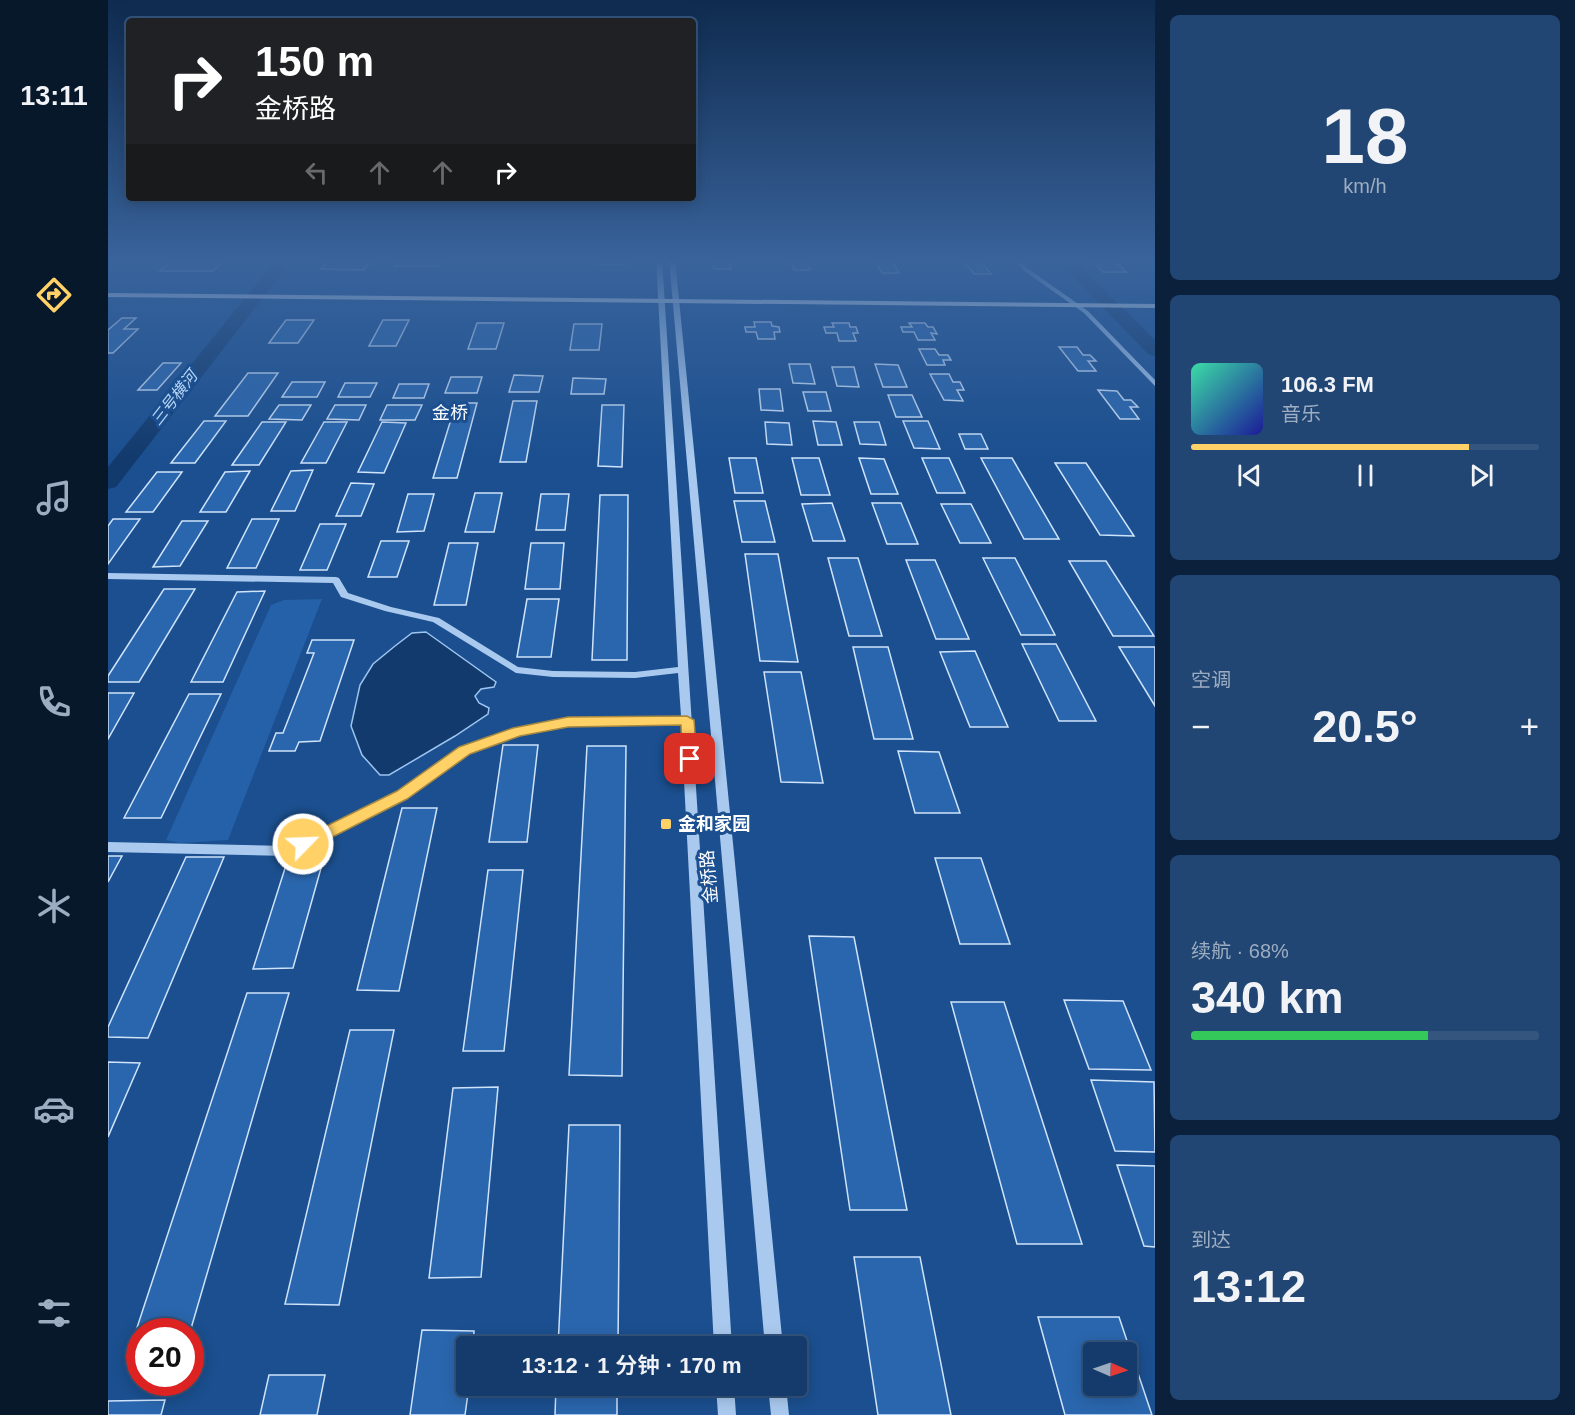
<!DOCTYPE html>
<html lang="zh">
<head>
<meta charset="utf-8">
<style>
  :root { --surface:#143b6b; --page:#214673; --text:#f1f3f6; --muted:#9dadc1; --line:#33557e; --accent:#ffd166 }
  body { margin:0; font-family:Arial,"Noto Sans SC",sans-serif; background:var(--page); color:var(--text); height:100vh; display:flex; flex-direction:column; font-size:22px; white-space:nowrap }
  * { box-sizing:border-box; margin:0 }
  p { font-size:20px; color:var(--muted) }
  .icon { flex:none; width:33px; height:33px; fill:none; stroke:currentColor; stroke-width:2; stroke-linecap:round; stroke-linejoin:round }
  .map { position:relative; flex:1; overflow:hidden }
  .drawer { display:flex; flex-direction:column; gap:15px; padding:15px; background:#0b203b; width:420px }
  .drawer>* { flex:none }
  .top-card { position:absolute; left:18px; top:18px; width:570px; height:183px; border-radius:6px; box-shadow:0 3px 15px #0003,0 0 0 2px var(--line); background:#202124; color:#fff; overflow:hidden }
  .needle { width:39px; rotate:92deg }
  .controls { position:absolute; left:975px; top:1342px; display:grid; gap:12px }
  .controls a { display:grid; place-items:center; width:54px; height:54px; border-radius:6px; background:var(--surface); box-shadow:0 3px 15px #0003,0 0 0 2px var(--line); font-size:30px }
  .speed { position:absolute; left:18px; top:1318px; display:flex; gap:12px; font-size:30px; font-weight:700; text-align:center }
  .speed>* { display:grid; place-content:center; width:78px; height:78px; border-radius:50%; background:var(--surface); box-shadow:0 3px 15px #0003,0 0 0 2px var(--line); line-height:1 }
  .speed .limit { border:9px solid #d22; background:#fff; color:#111 }
  .pin { position:absolute; display:grid; place-items:center; width:51px; height:51px; color:#fff; margin:-26px; border-radius:12px; box-shadow:0 3px 9px #0006 }
  .me { position:absolute; width:66px; margin:-33px; rotate:66deg; stroke-linejoin:round; filter:drop-shadow(0 0 4px #0008) }
  .turn { display:flex; align-items:center; gap:21px; height:126px; padding:0 30px; font-size:27px }
  .turn .icon { width:78px; height:78px; stroke-width:2.5 }
  .turn b { display:block; font-size:42px; line-height:51px }
  .lanes { display:flex; align-items:center; height:57px; padding:0 30px; background:#0003; justify-content:center; gap:30px; direction:ltr }
  .lanes .off { opacity:.35 }
  .big { font-size:45px; font-weight:600; line-height:1.1 }
  .drawer .card { flex:1; display:flex; flex-direction:column; justify-content:center; gap:9px; min-width:0; padding:0 21px; border-radius:9px; background:var(--page) }
  .drawer .dial { align-items:center; gap:0 }
  .dial b { font-size:78px; line-height:1 }
  .song { display:flex; align-items:center; gap:18px }
  .cover { width:72px; height:72px; border-radius:9px; background:linear-gradient(135deg,hsl(160 70% 55%),hsl(240 70% 35%)) }
  .played { height:6px; border-radius:3px; background:linear-gradient(90deg,var(--accent) 80%,var(--line) 80%) }
  .keys { display:flex; justify-content:space-around; direction:ltr }
  .heat { display:flex; justify-content:space-between; align-items:center; font-size:33px; direction:ltr }
  .charge { height:9px; border-radius:4px; background:linear-gradient(90deg,#34c759 68%,var(--line) 0) }
  .trip { position:absolute; left:348px; top:1336px; width:351px; height:60px; border-radius:6px; background:var(--surface); box-shadow:0 3px 15px #0003,0 0 0 2px var(--line); font-weight:600; line-height:60px; text-align:center }
  main { display:flex; flex:1; min-height:0 }
  .tab-bar { display:flex; flex-direction:column; width:108px; justify-content:space-around; align-items:center; background:#08182b; color:var(--muted) }
  .tab-bar .icon { width:42px; height:42px }
  .tab-bar .on { color:var(--accent) }
  .tab-bar b { font-size:27px; color:var(--text) }
  .map>svg:first-child { display:block }
  .green { fill:#2461a8 }
  .water { fill:#123a6d; stroke:#9cc4f0; stroke-width:1.5 }
  .lines { fill:none; stroke-linecap:round; stroke-linejoin:round }
  .river { fill:#123a6d; fill-rule:evenodd }
  .building { fill:#2a66ad; stroke:#cfe3fa; stroke-width:1.5; fill-rule:evenodd }
  .minor { fill:#a9c9ee; fill-rule:evenodd }
  .major { fill:#f0f6ff; fill-rule:evenodd }
  .route { fill:#ffd166; stroke:#a68842; stroke-width:1.5 }
  .poi-dot { fill:#ffd166; stroke:#1b4f8f; stroke-width:2 }
  .labels { text-anchor:middle; dominant-baseline:central; stroke-width:6; stroke-linejoin:round; paint-order:stroke }
  .far-water-label { font-size:16px; font-style:italic; fill:#b5d3f5; stroke:#1b4f8f }
  .far-quarter-label { font-size:18px; fill:#fff; stroke:#1b4f8f }
  .poi-label { font-size:18px; font-weight:bold; fill:#fff; stroke:#1b4f8f; text-anchor:start }
  .street-label { font-size:18px; fill:#fff; stroke:#1b4f8f }
</style>
</head>
<body>
<main>
<nav class="tab-bar">
<b>13:11</b>
<svg class="icon on" aria-label="directions" viewBox="0 0 24 24"><path d="M12 3l9 9-9 9-9-9zM9 14v-3h6M13 9l2 2-2 2"/></svg>
<svg class="icon" aria-label="music" viewBox="0 0 24 24"><path d="M9 18V5l10-2v13"/><circle cx="6" cy="18" r="3"/><circle cx="16" cy="16" r="3"/></svg>
<svg class="icon" aria-label="phone" viewBox="0 0 24 24"><path d="M5 4h4l2 5-3 2q2 4 5 5l2-3 5 2v4C11 20 4 13 5 4z"/></svg>
<svg class="icon" aria-label="climate" viewBox="0 0 24 24"><path d="M12 3v18M4 7l16 10M4 17L20 7"/></svg>
<svg class="icon" aria-label="car" viewBox="0 0 24 24"><path d="M5 17H2v-5l4-1 3-4h7l3 4 3 1v5h-3M9 17h6M6 11h13"/><circle cx="7" cy="17" r="2"/><circle cx="17" cy="17" r="2"/></svg>
<svg class="icon" aria-label="filters" viewBox="0 0 24 24"><path d="M4 7h16M4 17h16"/><circle cx="9" cy="7" r="2"/><circle cx="15" cy="17" r="2"/></svg>
</nav>
<div class="map">
<svg width="1047" height="1415" viewBox="0 0 1047 1415">
  <rect width="100%" height="100%" fill="#1b4f8f"/>
  <path class="green" d="M 214,599 L 120,840 L 72,843 L 58,840 L 163,605 L 176,600 Z"/>
  <path class="water" d="M 318,632 L 388,682 L 386,687 L 373,689 L 367,696 L 371,703 L 381,708 L 380,714 L 347,736 L 281,775 L 272,775 L 254,755 L 243,726 L 252,685 L 265,664 L 287,646 L 304,633 Z"/>
  <g class="lines">
    <path class="river" d="M 169,259 L 185,259 L 8,487 L 0,489 L 0,467 Z
      M 948,259 L 965,259 L 1047,340 L 1047,356 L 1040,354 Z"/>
  </g>
  <path class="building" d="M 65,259 L 117,259 L 105,271 L 52,271 Z
    M 221,259 L 264,259 L 256,270 L 213,269 Z
    M 291,259 L 334,259 L 330,266 L 287,266 Z
    M 492,259 L 522,259 L 521,264 L 492,264 Z
    M 604,259 L 621,259 L 623,269 L 606,269 Z
    M 682,259 L 698,259 L 702,270 L 686,270 Z
    M 766,259 L 783,259 L 791,273 L 774,273 Z
    M 855,259 L 871,259 L 883,274 L 866,274 Z
    M 983,259 L 1005,259 L 1018,272 L 995,272 Z
    M 14,318 L 28,318 L 16,329 L 30,329 L 5,353 L 0,353 L 0,330 Z
    M 178,320 L 206,320 L 190,343 L 161,343 Z
    M 275,320 L 301,320 L 288,346 L 261,346 Z
    M 646,322 L 663,322 L 664,326 L 671,327 L 672,332 L 666,332 L 667,339 L 650,339 L 648,332 L 638,332 L 637,327 L 647,327 Z
    M 369,323 L 396,323 L 388,349 L 360,349 Z
    M 724,323 L 741,323 L 742,327 L 748,327 L 750,333 L 745,333 L 748,341 L 731,341 L 729,333 L 718,333 L 716,327 L 726,327 Z
    M 801,323 L 817,323 L 820,327 L 825,327 L 829,334 L 823,333 L 827,340 L 810,340 L 806,332 L 795,332 L 793,327 L 804,327 Z
    M 466,324 L 494,324 L 491,350 L 462,350 Z
    M 951,347 L 969,347 L 975,355 L 982,355 L 988,361 L 980,361 L 988,371 L 970,371 Z
    M 811,349 L 827,349 L 831,355 L 840,355 L 843,360 L 835,360 L 837,365 L 819,365 Z
    M 55,363 L 73,363 L 49,390 L 30,390 Z
    M 681,364 L 702,364 L 707,384 L 685,383 Z
    M 767,364 L 790,365 L 799,387 L 775,387 Z
    M 724,367 L 746,367 L 751,387 L 729,386 Z
    M 140,373 L 170,373 L 140,416 L 107,416 Z
    M 822,374 L 841,374 L 845,382 L 852,382 L 856,390 L 849,390 L 855,401 L 836,400 Z
    M 406,375 L 435,376 L 431,392 L 401,392 Z
    M 343,377 L 374,377 L 369,393 L 337,393 Z
    M 465,378 L 498,379 L 496,394 L 463,394 Z
    M 184,382 L 217,382 L 209,397 L 174,397 Z
    M 237,383 L 269,383 L 262,397 L 230,397 Z
    M 291,384 L 321,384 L 316,398 L 285,398 Z
    M 651,389 L 672,389 L 675,411 L 653,410 Z
    M 990,390 L 1009,391 L 1016,400 L 1023,400 L 1030,407 L 1022,407 L 1031,419 L 1012,419 Z
    M 695,392 L 718,392 L 723,411 L 700,411 Z
    M 780,395 L 804,395 L 814,417 L 788,417 Z
    M 405,401 L 429,401 L 418,462 L 392,462 Z
    M 348,403 L 369,403 L 349,478 L 325,478 Z
    M 171,405 L 203,405 L 194,420 L 161,419 Z
    M 227,405 L 258,405 L 251,420 L 219,419 Z
    M 279,405 L 314,405 L 307,420 L 272,420 Z
    M 494,405 L 516,405 L 514,467 L 490,466 Z
    M 96,421 L 118,421 L 87,463 L 63,463 Z
    M 705,421 L 728,422 L 734,445 L 710,445 Z
    M 795,421 L 820,421 L 832,449 L 806,448 Z
    M 154,422 L 178,422 L 151,465 L 124,465 Z
    M 216,422 L 239,422 L 218,463 L 193,463 Z
    M 274,422 L 298,423 L 276,473 L 250,472 Z
    M 657,422 L 681,423 L 684,445 L 659,444 Z
    M 746,422 L 771,422 L 778,445 L 752,444 Z
    M 851,434 L 873,434 L 880,449 L 857,449 Z
    M 621,458 L 648,458 L 655,493 L 627,493 Z
    M 684,458 L 711,458 L 722,495 L 693,495 Z
    M 751,458 L 776,459 L 790,494 L 763,494 Z
    M 814,458 L 841,458 L 857,493 L 829,493 Z
    M 873,458 L 904,458 L 951,539 L 916,539 Z
    M 947,463 L 978,463 L 1026,536 L 992,535 Z
    M 205,470 L 187,511 L 163,511 L 183,471 Z
    M 142,471 L 118,512 L 92,512 L 117,472 Z
    M 49,472 L 74,472 L 45,512 L 18,512 Z
    M 243,483 L 266,484 L 253,516 L 228,516 Z
    M 367,493 L 394,493 L 386,532 L 357,532 Z
    M 300,494 L 326,494 L 316,531 L 289,532 Z
    M 433,494 L 461,494 L 457,530 L 428,530 Z
    M 492,495 L 520,495 L 519,660 L 484,660 Z
    M 626,501 L 657,501 L 667,542 L 634,542 Z
    M 724,503 L 737,541 L 705,541 L 694,504 Z
    M 764,503 L 793,503 L 810,544 L 779,544 Z
    M 833,504 L 863,504 L 883,543 L 852,543 Z
    M 5,519 L 32,519 L 0,564 L 0,526 Z
    M 144,519 L 171,519 L 148,568 L 119,568 Z
    M 74,521 L 100,521 L 72,566 L 45,567 Z
    M 212,524 L 238,524 L 219,570 L 192,570 Z
    M 273,541 L 301,541 L 289,577 L 260,577 Z
    M 341,543 L 370,543 L 358,605 L 326,605 Z
    M 423,543 L 456,543 L 452,589 L 417,589 Z
    M 637,554 L 670,554 L 690,662 L 652,661 Z
    M 720,558 L 750,558 L 774,636 L 741,636 Z
    M 875,558 L 907,558 L 947,635 L 913,635 Z
    M 798,560 L 827,560 L 861,639 L 828,639 Z
    M 961,561 L 998,561 L 1046,636 L 1005,636 Z
    M 56,589 L 87,589 L 31,682 L 0,682 L 0,676 Z
    M 157,591 L 115,682 L 83,682 L 129,592 Z
    M 419,599 L 451,599 L 443,657 L 409,657 Z
    M 204,640 L 246,640 L 212,741 L 191,742 L 187,751 L 161,751 L 168,733 L 175,733 L 206,653 L 199,653 Z
    M 914,644 L 948,644 L 988,721 L 951,721 Z
    M 745,647 L 780,647 L 805,739 L 766,739 Z
    M 1011,647 L 1047,647 L 1047,706 Z
    M 867,651 L 900,727 L 862,727 L 832,652 Z
    M 656,672 L 693,672 L 715,783 L 673,782 Z
    M 0,693 L 26,693 L 0,739 Z
    M 81,694 L 113,694 L 53,818 L 16,818 Z
    M 395,745 L 430,745 L 419,842 L 381,842 Z
    M 479,746 L 518,746 L 514,1076 L 461,1075 Z
    M 790,751 L 831,752 L 852,813 L 807,813 Z
    M 294,808 L 329,808 L 291,991 L 249,990 Z
    M 0,856 L 14,856 L 0,882 Z
    M 78,857 L 116,857 L 40,1038 L 0,1037 L 0,1027 Z
    M 827,858 L 873,858 L 902,944 L 852,944 Z
    M 215,861 L 185,968 L 145,969 L 179,862 Z
    M 380,870 L 415,870 L 396,1051 L 355,1051 Z
    M 701,936 L 746,937 L 799,1210 L 742,1210 Z
    M 139,993 L 181,993 L 82,1332 L 32,1332 L 32,1352 L 21,1352 Z
    M 956,1000 L 1015,1001 L 1043,1070 L 981,1069 Z
    M 843,1002 L 896,1002 L 974,1244 L 909,1244 Z
    M 242,1030 L 286,1030 L 231,1305 L 177,1304 Z
    M 0,1062 L 32,1063 L 0,1137 Z
    M 983,1080 L 1046,1082 L 1047,1152 L 1007,1151 Z
    M 390,1087 L 373,1277 L 321,1278 L 345,1088 Z
    M 461,1125 L 512,1125 L 510,1347 L 450,1347 Z
    M 1009,1165 L 1047,1166 L 1047,1247 L 1036,1246 Z
    M 746,1257 L 812,1257 L 843,1415 L 770,1415 Z
    M 930,1317 L 1011,1317 L 1044,1415 L 957,1415 ZM 986,1353 L 1018,1353 L 1018,1386 L 986,1386 Z
    M 314,1330 L 366,1331 L 365,1347 L 358,1347 L 358,1386 L 361,1386 L 357,1415 L 302,1415 Z
    M 161,1375 L 217,1375 L 209,1415 L 152,1415 Z
    M 448,1386 L 509,1386 L 509,1415 L 447,1415 Z
    M 57,1400 L 53,1415 L 0,1415 L 0,1401 Z"/>
  <g class="lines">
    <path class="minor" d="M 548,259 L 554,259 L 624,1347 L 606,1347 L 573,724 L 460,726 L 412,735 L 361,754 L 298,798 L 215,841 L 180,856 L 0,852 L 0,842 L 179,846 L 207,835 L 290,792 L 353,748 L 406,729 L 460,718 L 573,716 L 570,673 L 527,678 L 445,677 L 408,673 L 325,622 L 277,611 L 233,597 L 225,583 L 0,579 L 0,573 L 228,577 L 231,578 L 240,593 L 283,607 L 331,618 L 410,667 L 445,671 L 527,672 L 570,667 Z
      M 561,259 L 567,259 L 675,1347 L 657,1347 Z
      M 905,259 L 911,259 L 919,268 L 980,311 L 1047,380 L 1047,386 L 976,313 L 915,270 Z
      M 608,1386 L 626,1386 L 628,1415 L 610,1415 Z
      M 660,1386 L 678,1386 L 681,1415 L 663,1415 Z"/>
    <path class="major" d="M 0,293 L 1047,304 L 1047,308 L 0,297 Z"/>
  </g>
  <linearGradient id="sky" x2="0" y2="1"><stop stop-color="#0f2b4f"/><stop offset="0.57" stop-color="#39639b"/><stop offset="1" stop-color="#39639b" stop-opacity="0"/></linearGradient>
  <rect width="1047" height="457" fill="url(#sky)"/>
  <path class="route" d="M 579,716 L 586,720 L 589,759 L 587,763 L 582,765 L 574,759 L 573,725 L 460,727 L 412,736 L 362,754 L 299,799 L 201,849 L 190,849 L 187,844 L 190,840 L 289,791 L 351,747 L 405,728 L 460,717 Z"/>
  <rect class="poi-dot" x="552" y="818" width="12" height="12" rx="3"/>
  <g class="labels">
    <g class="far-water-label">
      <text transform="translate(66 398) rotate(-52)">三号横河</text>
    </g>
    <g class="far-quarter-label">
      <text x="342" y="413">金桥</text>
    </g>
    <g class="poi-label">
      <text x="570" y="824">金和家园</text>
    </g>
    <g class="street-label">
      <text transform="translate(601 877) rotate(-95)">金桥路</text>
    </g>
  </g>
</svg>
<div class="controls">
<a><svg class="needle" viewBox="-14 -14 28 28"><path d="M0-13l5 13h-10z" fill="#e53935"/><path d="M0 13l5-13h-10z" fill="#9dadc1"/></svg></a>
</div>
<div class="speed"><div class="limit">20</div></div>
<div class="pin" style="left:582px;top:759px;background:#d93025"><svg class="icon" aria-label="arrive" viewBox="0 0 24 24"><path d="M6 21V4h12l-3 4 3 4H6"/></svg></div>
<svg class="me" style="left:195px;top:844px" viewBox="-20 -20 40 40"><circle r="17" fill="#ffd166" stroke="#fff" stroke-width="3"/><path d="M0-11L8 9 0 5-8 9z" fill="#fff"/></svg>
<div class="trip">13:12 · 1 分钟 · 170 m</div>
<div class="top-card">
<div class="turn"><svg class="icon" aria-label="right" viewBox="0 0 24 24"><path d="M7 20v-9h11M14 6l5 5-5 5"/></svg><div><b>150 m</b>金桥路</div></div>
<div class="lanes"><svg class="icon off" aria-label="left" viewBox="0 0 24 24"><path d="M17 20v-9H6M10 6l-5 5 5 5"/></svg><svg class="icon off" aria-label="ahead" viewBox="0 0 24 24"><path d="M12 20V5M6 11l6-6 6 6"/></svg><svg class="icon off" aria-label="ahead" viewBox="0 0 24 24"><path d="M12 20V5M6 11l6-6 6 6"/></svg><svg class="icon" aria-label="right" viewBox="0 0 24 24"><path d="M7 20v-9h11M14 6l5 5-5 5"/></svg></div>
</div>
</div>
<section class="drawer">
<div class="card dial"><b>18</b><p>km/h</p></div>
<div class="card">
<div class="song"><i class="cover"></i><div><b>106.3 FM</b><p>音乐</p></div></div>
<div class="played"></div>
<div class="keys"><svg class="icon" aria-label="previous" viewBox="0 0 24 24"><path d="M18 5L8 12l10 7zM5 5v14"/></svg><svg class="icon" aria-label="pause" viewBox="0 0 24 24"><path d="M8 5v14M16 5v14"/></svg><svg class="icon" aria-label="next" viewBox="0 0 24 24"><path d="M6 5l10 7-10 7zM19 5v14"/></svg></div>
</div>
<div class="card"><p>空调</p>
<div class="heat"><a>−</a><b class="big">20.5°</b><a>+</a></div>
</div>
<div class="card"><p>续航 · 68%</p><b class="big">340 km</b><div class="charge"></div></div>
<div class="card"><p>到达</p><b class="big">13:12</b></div>
</section>
</main>
</body>
</html>
